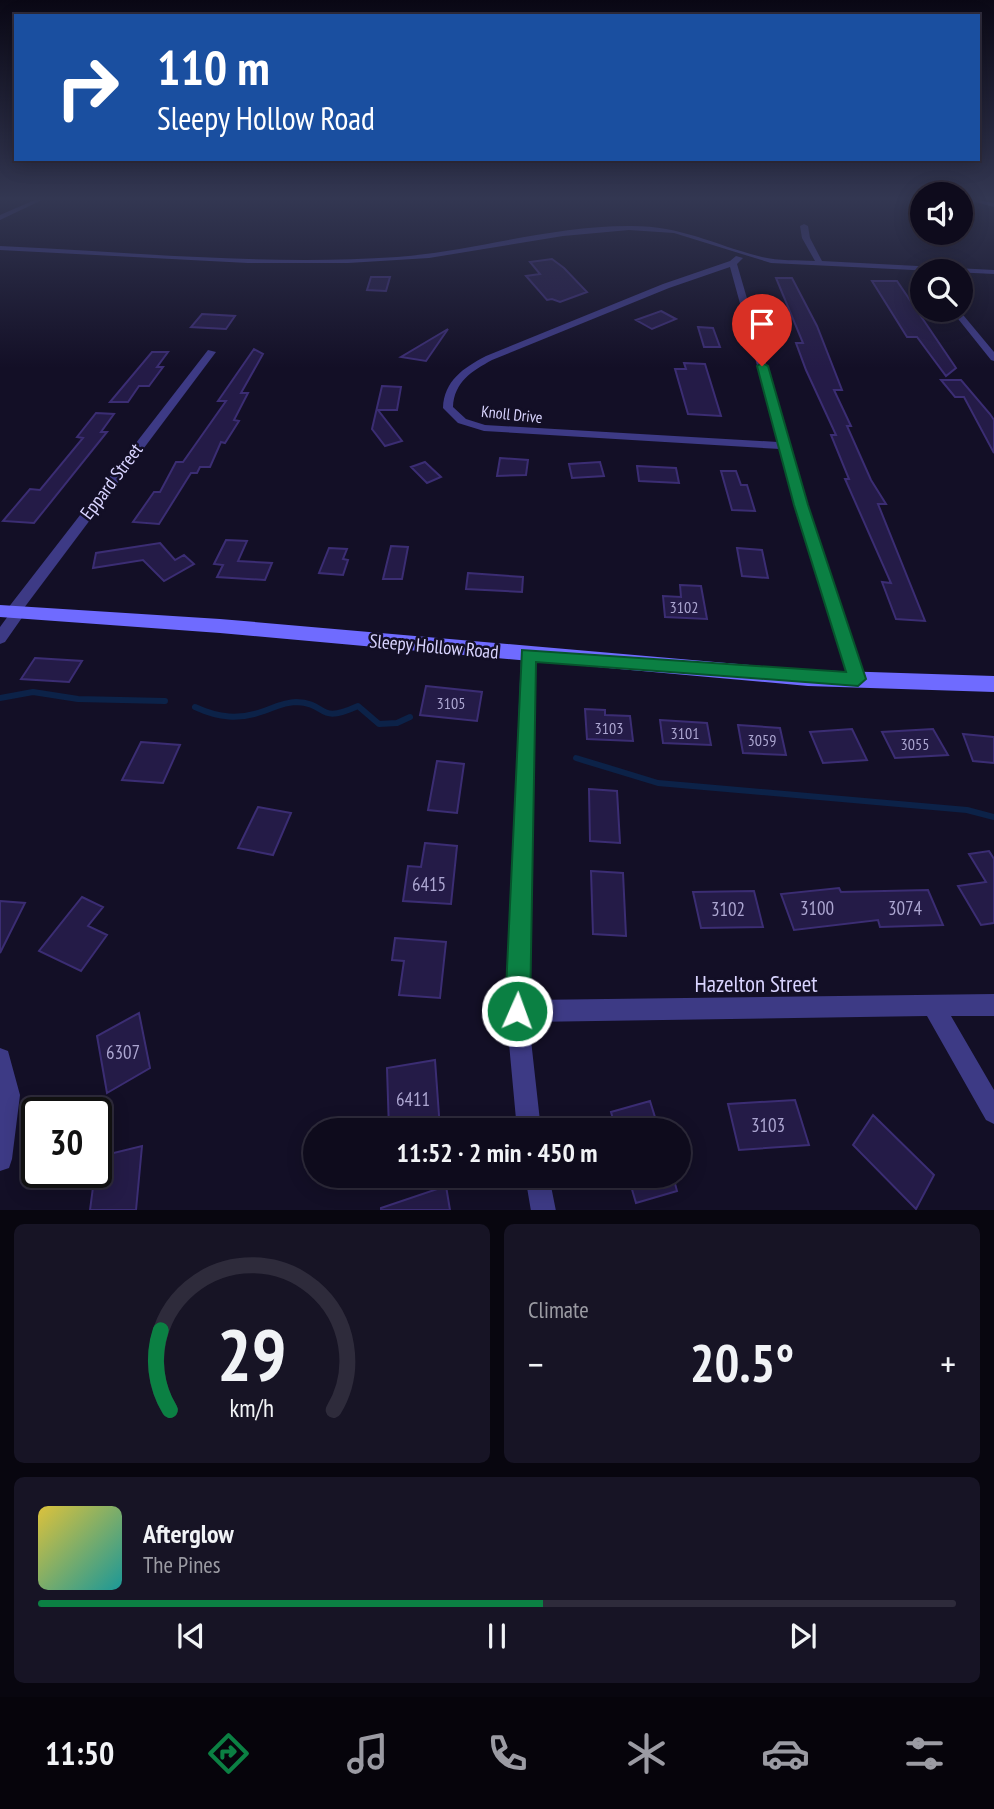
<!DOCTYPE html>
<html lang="en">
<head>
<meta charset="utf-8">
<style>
  :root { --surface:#0e0b1c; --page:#171425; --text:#f1f3f6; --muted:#9b9ba3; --line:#2e2b3b; --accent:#0b8043 }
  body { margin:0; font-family:"PT Sans Narrow",sans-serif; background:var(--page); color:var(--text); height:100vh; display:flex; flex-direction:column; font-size:26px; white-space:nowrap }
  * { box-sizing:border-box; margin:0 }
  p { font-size:23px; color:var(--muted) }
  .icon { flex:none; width:38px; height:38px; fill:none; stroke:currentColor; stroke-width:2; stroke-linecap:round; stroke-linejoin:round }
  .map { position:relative; height:1210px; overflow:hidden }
  .sheet { display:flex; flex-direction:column; gap:14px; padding:14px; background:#08060f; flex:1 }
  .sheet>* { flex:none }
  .top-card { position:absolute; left:14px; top:14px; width:966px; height:147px; border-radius:0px; box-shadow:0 4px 18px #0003,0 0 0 2px var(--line); background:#1a4fa0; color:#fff; overflow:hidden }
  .fabs { position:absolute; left:910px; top:182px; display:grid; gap:14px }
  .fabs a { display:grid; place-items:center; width:63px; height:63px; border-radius:50%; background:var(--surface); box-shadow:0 4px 18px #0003,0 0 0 2px var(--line); font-size:35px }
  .speed { position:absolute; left:21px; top:1097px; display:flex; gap:14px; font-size:35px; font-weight:700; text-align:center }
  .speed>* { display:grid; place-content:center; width:91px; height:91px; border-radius:50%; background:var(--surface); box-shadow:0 4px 18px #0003,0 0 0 2px var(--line); line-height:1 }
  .speed .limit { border:4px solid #111; border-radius:10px; background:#fff; color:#111 }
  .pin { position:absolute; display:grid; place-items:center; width:60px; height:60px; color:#fff; margin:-72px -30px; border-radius:50% 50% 50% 0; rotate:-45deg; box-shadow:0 0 7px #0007 }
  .pin .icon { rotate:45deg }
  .me { position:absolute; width:77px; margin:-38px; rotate:2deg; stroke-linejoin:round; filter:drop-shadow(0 0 5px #0008) }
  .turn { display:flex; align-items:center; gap:24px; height:147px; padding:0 28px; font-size:32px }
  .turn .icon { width:91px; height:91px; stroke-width:2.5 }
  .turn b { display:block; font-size:49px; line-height:60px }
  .big { font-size:52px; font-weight:800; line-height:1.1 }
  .sheet .tile { flex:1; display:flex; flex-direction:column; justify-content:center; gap:10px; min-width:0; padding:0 24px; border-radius:10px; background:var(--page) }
  .sheet .dial { align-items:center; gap:0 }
  .dial svg { height:182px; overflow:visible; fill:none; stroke:var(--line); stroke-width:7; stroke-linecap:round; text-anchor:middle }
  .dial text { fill:var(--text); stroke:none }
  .song { display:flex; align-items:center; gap:21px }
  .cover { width:84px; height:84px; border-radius:10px; background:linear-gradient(135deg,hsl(50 70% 55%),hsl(180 70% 35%)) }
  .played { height:7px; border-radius:4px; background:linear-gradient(90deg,var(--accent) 55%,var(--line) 55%) }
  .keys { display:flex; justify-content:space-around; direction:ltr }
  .heat { display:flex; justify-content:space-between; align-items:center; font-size:38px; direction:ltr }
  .sheet .tiles { flex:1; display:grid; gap:14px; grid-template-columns:1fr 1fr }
  .tile:last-child { grid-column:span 2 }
  .trip { position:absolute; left:303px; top:1118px; width:388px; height:70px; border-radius:35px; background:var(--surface); box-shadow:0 4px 18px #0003,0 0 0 2px var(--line); font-weight:800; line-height:70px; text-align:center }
  .tab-bar { display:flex; height:112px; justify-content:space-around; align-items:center; background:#06040b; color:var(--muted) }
  .tab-bar .icon { width:49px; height:49px }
  .tab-bar .active { color:var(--accent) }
  .tab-bar b { font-size:32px; color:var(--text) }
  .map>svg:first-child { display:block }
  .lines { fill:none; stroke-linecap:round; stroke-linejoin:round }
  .stream { stroke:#0c2248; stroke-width:6 }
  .building { fill:#241b47; stroke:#3b2d73; stroke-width:2 }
  .street { fill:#3d3a85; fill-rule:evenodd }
  .secondary { fill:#6f6bff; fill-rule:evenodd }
  .route { fill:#0b8043; stroke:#07532c; stroke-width:2 }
  .labels { text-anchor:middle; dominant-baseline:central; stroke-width:5; stroke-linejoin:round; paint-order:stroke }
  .far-street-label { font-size:16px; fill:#d9d4ff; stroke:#130f26 }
  .number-label { font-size:16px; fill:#aca6d1 }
  .street-label { font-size:19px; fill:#d9d4ff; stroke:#130f26 }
  .near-number-label { font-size:19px; fill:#aca6d1 }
  .near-street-label { font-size:23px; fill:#d9d4ff; stroke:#130f26 }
</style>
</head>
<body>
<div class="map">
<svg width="994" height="1211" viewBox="0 0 994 1211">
  <rect width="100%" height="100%" fill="#130f26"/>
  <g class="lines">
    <path class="stream" d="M 0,698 L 33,692 L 78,699 L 165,701
      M 195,707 C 219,718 239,720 264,711 C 275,707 285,702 296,702 C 329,703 316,725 358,706 L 379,724 L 397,723 L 410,717
      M 576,758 L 658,783 L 967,810 L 994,817"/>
  </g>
  <path class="building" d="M 552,259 L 564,268 L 587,292 L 560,302 L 552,299 L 547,300 L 526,276 L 540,274 L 530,262 Z
    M 371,277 L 390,277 L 386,291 L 367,290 Z
    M 776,278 L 792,278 L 817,326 L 842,390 L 834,390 L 851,426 L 847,426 L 871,480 L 886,504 L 878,504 L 925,621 L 896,619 L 882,582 L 891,583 L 845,479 L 849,479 L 831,435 L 836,435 L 806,370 L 796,343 L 803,343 Z
    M 872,281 L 897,281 L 956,368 L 946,376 L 917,337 L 907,337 Z
    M 661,311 L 676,319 L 652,329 L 636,320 Z
    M 202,314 L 235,316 L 226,329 L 191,327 Z
    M 698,327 L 713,328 L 720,347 L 704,347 Z
    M 448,329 L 426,361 L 401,357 Z
    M 254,349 L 263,354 L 241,393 L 248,393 L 234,420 L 239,421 L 225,443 L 221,442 L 210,467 L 200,467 L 197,473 L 191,473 L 159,524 L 133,522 L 154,492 L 160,492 L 176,462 L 183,462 L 226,401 L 218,401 Z
    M 152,352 L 168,352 L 157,367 L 163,367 L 149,386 L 139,386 L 128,402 L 110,402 Z
    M 684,363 L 705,364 L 721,416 L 688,414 L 675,369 L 686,369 Z
    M 941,380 L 961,380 L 990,414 L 994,420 L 994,453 L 964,397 L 955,397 Z
    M 382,386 L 401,387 L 397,410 L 378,410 L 402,441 L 385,446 L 372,429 Z
    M 96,413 L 114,414 L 101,432 L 107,432 L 34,523 L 3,521 L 30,489 L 40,490 L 83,438 L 77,437 Z
    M 500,458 L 528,460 L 526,475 L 497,476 Z
    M 425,462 L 441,477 L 427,483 L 411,467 Z
    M 600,462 L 604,476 L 572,478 L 569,464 Z
    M 637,466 L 676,468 L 679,483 L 639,481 Z
    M 721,471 L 736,471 L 741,485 L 747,485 L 755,511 L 732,510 Z
    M 226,540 L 247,541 L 238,561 L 272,563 L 265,580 L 217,577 L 223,565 L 214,564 Z
    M 160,543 L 175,560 L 184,555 L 194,564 L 164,581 L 143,560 L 93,568 L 96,553 Z
    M 391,546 L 408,547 L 402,579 L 383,579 Z
    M 329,548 L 347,549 L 343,559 L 348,560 L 343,575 L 319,573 Z
    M 737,548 L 762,550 L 768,578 L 742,576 Z
    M 468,573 L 523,577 L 522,592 L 466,589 Z
    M 680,585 L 701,586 L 707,619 L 665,617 L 663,596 L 681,597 Z
    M 35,658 L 82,661 L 69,682 L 21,679 Z
    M 426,686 L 482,692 L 477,721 L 420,715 Z
    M 585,709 L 605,710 L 605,715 L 630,716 L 633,741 L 587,739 Z
    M 660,720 L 707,723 L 711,745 L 663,743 Z
    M 738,725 L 780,728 L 786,755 L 743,753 Z
    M 852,729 L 867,760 L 823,763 L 810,732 Z
    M 933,729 L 948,755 L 895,758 L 882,732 Z
    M 963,734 L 994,737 L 994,763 L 973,761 Z
    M 141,742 L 180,745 L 163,783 L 122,780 Z
    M 437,761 L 464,764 L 457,813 L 428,810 Z
    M 589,789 L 617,791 L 620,843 L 590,841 Z
    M 258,807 L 291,813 L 273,855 L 238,848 Z
    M 425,843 L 457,846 L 451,904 L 403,901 L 408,866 L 421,867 Z
    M 989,851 L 994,859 L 994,923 L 981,925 L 958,886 L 986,882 L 969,854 Z
    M 591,871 L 623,873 L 626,936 L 593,934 Z
    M 839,888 L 841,892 L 928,890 L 943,925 L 880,927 L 878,920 L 794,930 L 781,894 Z
    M 754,891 L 763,927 L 701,928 L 693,892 Z
    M 82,897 L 103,907 L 88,926 L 107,935 L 81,971 L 39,951 Z
    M 0,901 L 25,903 L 0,953 Z
    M 395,938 L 446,942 L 440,998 L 399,995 L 404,961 L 392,960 Z
    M 139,1013 L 150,1068 L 107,1093 L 97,1036 Z
    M 435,1060 L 440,1129 L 389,1130 L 387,1068 Z
    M 795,1100 L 809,1145 L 739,1150 L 728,1104 Z
    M 650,1101 L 659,1130 L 616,1130 L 611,1112 Z
    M 873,1115 L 934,1175 L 916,1209 L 853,1145 Z
    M 142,1146 L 136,1210 L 90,1210 L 97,1157 Z
    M 628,1176 L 673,1176 L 677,1191 L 636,1203 Z
    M 446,1186 L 450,1210 L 381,1210 L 381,1208 Z"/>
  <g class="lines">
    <path class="street" d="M 37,199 L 44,199 L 0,220 L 0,215 Z
      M 964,199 L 974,199 L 994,203 L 994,207 Z
      M 804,224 L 808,226 L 810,238 L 822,261 L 994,270 L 994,274 L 771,263 L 674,233 L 629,230 L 563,236 L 429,258 L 348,263 L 248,263 L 0,250 L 0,246 C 132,252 265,266 397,257 C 475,251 550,226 628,226 C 681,225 714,245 762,257 C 779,261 797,260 815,261 L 802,238 L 800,226 Z
      M 736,256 L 743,258 L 737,264 L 807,505 L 866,679 L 863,683 L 858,685 L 853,683 L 850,679 L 795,505 L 780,449 L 484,431 L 458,423 L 443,408 C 444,381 463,368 486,356 L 663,284 L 730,261 ZM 730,267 L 778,442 L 485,425 L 466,419 L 453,407 C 454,382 472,371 492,360 L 669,288 Z
      M 951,310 L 959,310 L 994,352 L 994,361 L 991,360 Z
      M 208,350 L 216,352 L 24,608 L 26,612 L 5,642 L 0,644 L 0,627 L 8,616 L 6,612 L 8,608 Z
      M 528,649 L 533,651 L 535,655 L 528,1000 L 994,994 L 994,1016 L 951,1016 L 994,1090 L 994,1124 L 986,1120 L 927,1016 L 529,1022 L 541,1130 L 517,1130 L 506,1011 L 521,655 L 523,651 Z
      M 0,1048 L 8,1051 L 20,1095 L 12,1159 L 9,1168 L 0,1171 Z
      M 525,1176 L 549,1176 L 556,1211 L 531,1211 Z"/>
    <path class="secondary" d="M 0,605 L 220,619 L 808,670 L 994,676 L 994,692 L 808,686 L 220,633 L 0,617 Z"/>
  </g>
  <linearGradient id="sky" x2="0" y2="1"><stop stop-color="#0a0815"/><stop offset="0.54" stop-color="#333752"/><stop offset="1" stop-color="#333752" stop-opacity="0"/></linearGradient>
  <rect width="994" height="368" fill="url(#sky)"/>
  <path class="route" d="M 762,363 L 768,366 L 808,505 L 866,679 L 858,686 L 536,662 L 530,1011 L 526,1020 L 517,1023 L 509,1020 L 505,1011 L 522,650 L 846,672 L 794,505 L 757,366 Z"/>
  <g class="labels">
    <g class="far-street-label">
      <text transform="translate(512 414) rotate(6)">Knoll Drive</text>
    </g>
    <g class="number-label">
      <text x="684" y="607">3102</text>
      <text x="451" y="703">3105</text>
      <text x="609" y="728">3103</text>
      <text x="685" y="733">3101</text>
      <text x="762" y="740">3059</text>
      <text x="915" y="744">3055</text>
    </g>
    <g class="street-label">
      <text transform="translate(111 481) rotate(-53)">Eppard Street</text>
      <text transform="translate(434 646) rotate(5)">Sleepy Hollow Road</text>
    </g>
    <g class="near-number-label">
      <text x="429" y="884">6415</text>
      <text x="817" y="908">3100</text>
      <text x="905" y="908">3074</text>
      <text x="728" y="909">3102</text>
      <text x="123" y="1052">6307</text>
      <text x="413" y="1099">6411</text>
      <text x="768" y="1125">3103</text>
    </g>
    <g class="near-street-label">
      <text x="756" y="983">Hazelton Street</text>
    </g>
  </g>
</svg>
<div class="fabs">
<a><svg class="icon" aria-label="sound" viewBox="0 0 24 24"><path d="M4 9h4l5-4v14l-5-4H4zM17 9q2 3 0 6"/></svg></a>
<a><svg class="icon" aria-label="search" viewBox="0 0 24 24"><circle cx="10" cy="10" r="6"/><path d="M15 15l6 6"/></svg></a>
</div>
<div class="speed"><div class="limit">30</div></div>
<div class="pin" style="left:762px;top:366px;background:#d93025"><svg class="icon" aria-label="arrive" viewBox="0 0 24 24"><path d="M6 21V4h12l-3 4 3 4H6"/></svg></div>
<svg class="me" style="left:517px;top:1011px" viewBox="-20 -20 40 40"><circle r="17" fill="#0b8043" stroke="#fff" stroke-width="3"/><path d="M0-11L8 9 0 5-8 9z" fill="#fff"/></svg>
<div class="trip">11:52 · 2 min · 450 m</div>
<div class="top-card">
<div class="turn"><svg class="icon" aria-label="right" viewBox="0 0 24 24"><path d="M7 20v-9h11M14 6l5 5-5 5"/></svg><div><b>110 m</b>Sleepy Hollow Road</div></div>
</div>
</div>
<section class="sheet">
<div class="tiles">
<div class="tile dial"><svg viewBox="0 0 100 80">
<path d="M14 69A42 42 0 1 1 86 69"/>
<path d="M14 69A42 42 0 0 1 10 34" stroke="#0b8043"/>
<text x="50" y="56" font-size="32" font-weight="700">29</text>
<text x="50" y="72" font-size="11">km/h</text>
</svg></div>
<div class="tile"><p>Climate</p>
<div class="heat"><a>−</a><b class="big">20.5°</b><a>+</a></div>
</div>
<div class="tile">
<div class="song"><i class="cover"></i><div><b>Afterglow</b><p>The Pines</p></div></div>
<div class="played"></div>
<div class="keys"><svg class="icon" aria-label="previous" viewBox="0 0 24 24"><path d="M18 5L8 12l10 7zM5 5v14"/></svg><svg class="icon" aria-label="pause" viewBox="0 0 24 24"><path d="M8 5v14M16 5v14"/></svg><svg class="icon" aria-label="next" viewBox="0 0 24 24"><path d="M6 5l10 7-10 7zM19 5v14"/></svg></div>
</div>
</div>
</section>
<nav class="tab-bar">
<b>11:50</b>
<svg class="icon active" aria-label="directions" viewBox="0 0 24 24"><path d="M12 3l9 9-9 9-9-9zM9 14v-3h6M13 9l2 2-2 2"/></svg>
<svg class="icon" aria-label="music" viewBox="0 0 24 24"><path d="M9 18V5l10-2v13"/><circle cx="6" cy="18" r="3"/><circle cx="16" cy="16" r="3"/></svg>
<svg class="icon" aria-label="phone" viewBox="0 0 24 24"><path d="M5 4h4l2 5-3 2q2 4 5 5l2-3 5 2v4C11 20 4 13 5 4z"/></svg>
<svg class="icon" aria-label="climate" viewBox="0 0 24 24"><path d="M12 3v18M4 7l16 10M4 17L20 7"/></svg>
<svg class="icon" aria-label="car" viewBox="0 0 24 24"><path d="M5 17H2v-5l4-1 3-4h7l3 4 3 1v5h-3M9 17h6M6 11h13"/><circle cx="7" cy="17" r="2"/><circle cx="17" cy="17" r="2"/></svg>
<svg class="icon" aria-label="filters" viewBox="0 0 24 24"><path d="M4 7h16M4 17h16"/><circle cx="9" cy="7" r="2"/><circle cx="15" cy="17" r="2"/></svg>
</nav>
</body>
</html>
